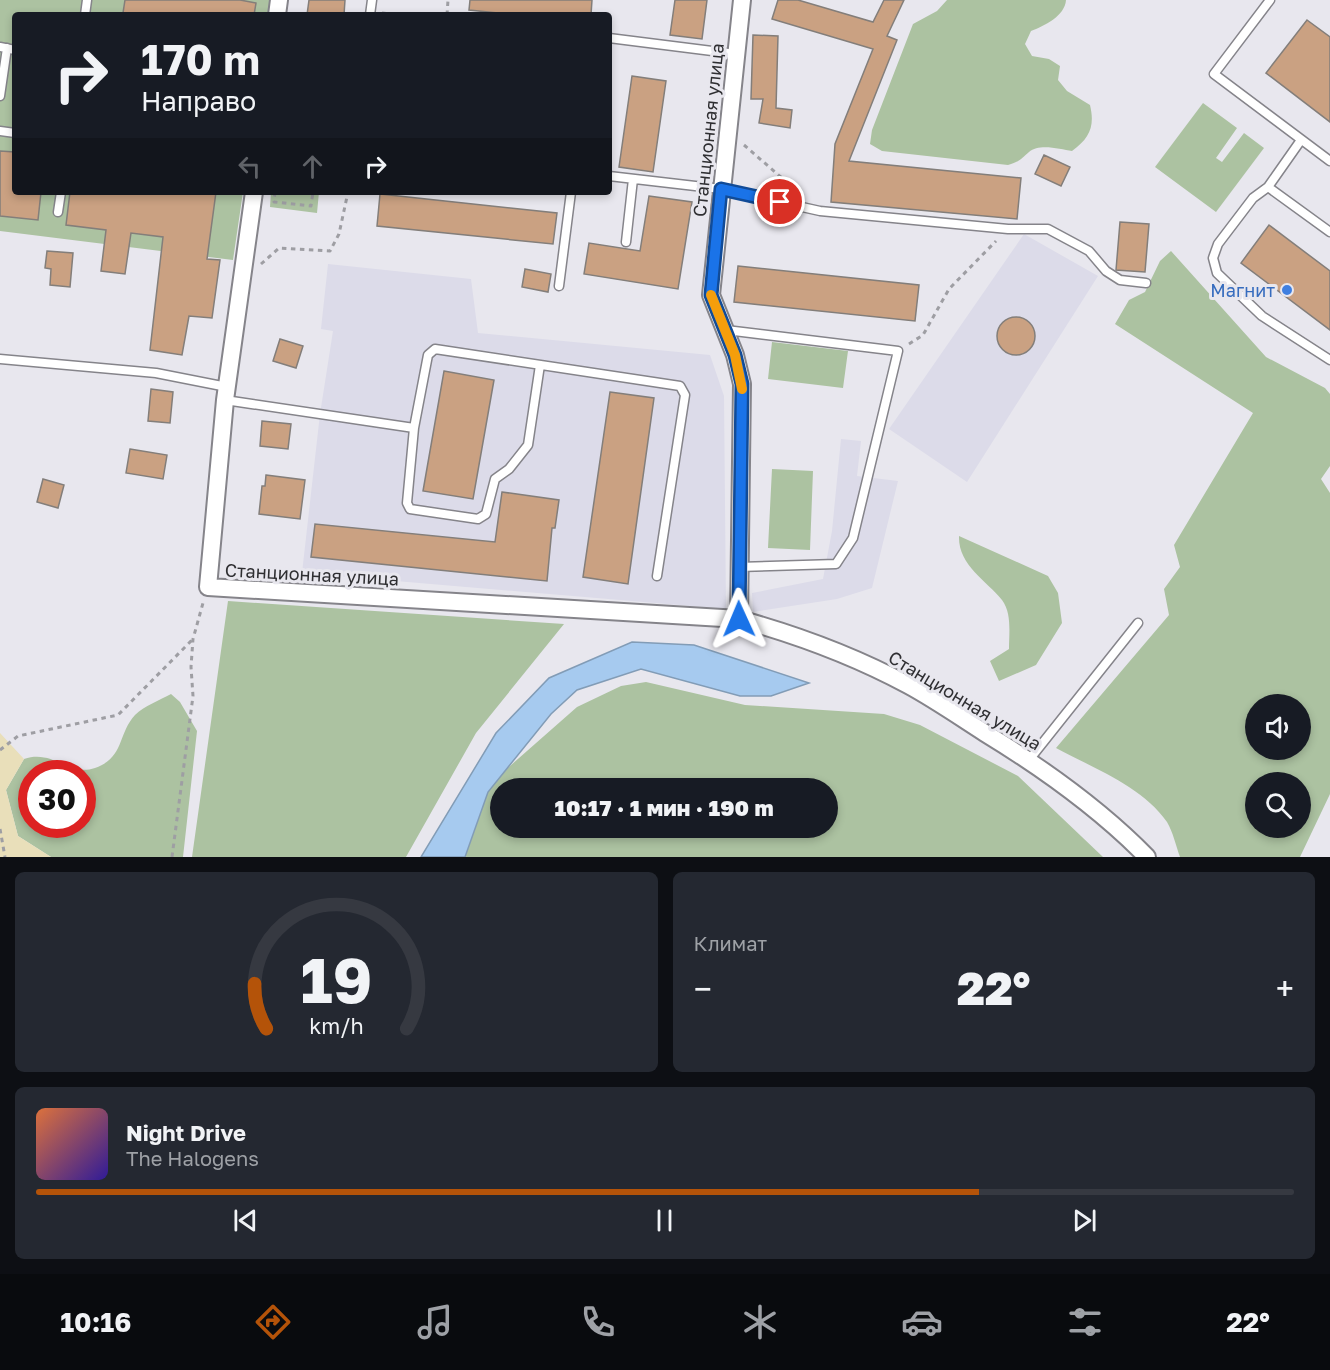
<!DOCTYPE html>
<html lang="ru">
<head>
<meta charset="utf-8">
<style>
  :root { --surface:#171b24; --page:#242831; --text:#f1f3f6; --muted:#9ea1a6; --line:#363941; --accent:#b45309 }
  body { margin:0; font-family:"Golos Text",sans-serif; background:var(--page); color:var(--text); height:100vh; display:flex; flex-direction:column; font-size:22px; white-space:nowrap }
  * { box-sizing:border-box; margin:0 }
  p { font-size:20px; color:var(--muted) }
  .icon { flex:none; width:33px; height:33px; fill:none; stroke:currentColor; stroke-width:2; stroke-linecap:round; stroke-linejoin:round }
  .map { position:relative; height:857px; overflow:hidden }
  .details { display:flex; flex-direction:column; gap:15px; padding:15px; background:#0d0f14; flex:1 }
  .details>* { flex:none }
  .top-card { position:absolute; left:12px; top:12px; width:600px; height:183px; border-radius:6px; box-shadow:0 3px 9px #0003; background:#171b24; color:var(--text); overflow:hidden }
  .fabs { position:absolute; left:1245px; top:694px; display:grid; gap:12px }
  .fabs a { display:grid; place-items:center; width:66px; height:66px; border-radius:50%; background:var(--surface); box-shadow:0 3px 9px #0003; font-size:30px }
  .speed { position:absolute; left:18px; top:760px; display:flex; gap:12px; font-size:30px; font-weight:700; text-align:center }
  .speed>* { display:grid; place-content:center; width:78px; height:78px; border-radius:50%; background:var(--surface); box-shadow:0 3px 9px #0003; line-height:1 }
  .speed .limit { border:9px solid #d22; background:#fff; color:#111 }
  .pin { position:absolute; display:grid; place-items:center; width:51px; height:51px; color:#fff; margin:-26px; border:3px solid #fff; border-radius:50%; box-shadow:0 2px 6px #0007 }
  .me { position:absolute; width:66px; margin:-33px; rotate:359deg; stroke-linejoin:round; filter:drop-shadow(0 0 4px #0008) }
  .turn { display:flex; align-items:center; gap:21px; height:126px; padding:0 30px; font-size:27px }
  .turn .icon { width:78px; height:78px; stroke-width:2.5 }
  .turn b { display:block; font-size:42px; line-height:51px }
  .lanes { display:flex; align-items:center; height:57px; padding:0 30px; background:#0003; justify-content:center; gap:30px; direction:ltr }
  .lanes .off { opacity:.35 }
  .big { font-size:45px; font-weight:800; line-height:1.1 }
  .details .widget { flex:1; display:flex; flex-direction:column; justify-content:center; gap:9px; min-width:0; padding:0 21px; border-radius:9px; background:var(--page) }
  .details .dial { align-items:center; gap:0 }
  .dial svg { height:156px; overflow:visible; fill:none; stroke:var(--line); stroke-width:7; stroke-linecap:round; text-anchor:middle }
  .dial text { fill:var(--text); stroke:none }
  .song { display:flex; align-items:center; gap:18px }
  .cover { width:72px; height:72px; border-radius:9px; background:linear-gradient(135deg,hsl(20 70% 55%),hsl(250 70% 35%)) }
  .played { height:6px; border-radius:3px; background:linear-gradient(90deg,var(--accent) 75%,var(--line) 75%) }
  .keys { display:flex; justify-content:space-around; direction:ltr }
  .heat { display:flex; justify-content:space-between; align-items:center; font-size:33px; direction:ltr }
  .details .tiles { flex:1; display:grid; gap:15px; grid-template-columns:1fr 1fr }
  .widget:last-child { grid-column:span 2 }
  .trip { position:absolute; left:490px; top:778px; width:348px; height:60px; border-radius:30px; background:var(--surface); box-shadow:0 3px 9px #0003; font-weight:800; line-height:60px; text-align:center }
  .dock { display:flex; height:96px; justify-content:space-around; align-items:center; background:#090b0e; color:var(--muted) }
  .dock .icon { width:42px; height:42px }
  .dock .selected { color:var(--accent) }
  .dock b { font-size:27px; color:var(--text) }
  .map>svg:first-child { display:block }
  .built { fill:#dcdbe9 }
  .green { fill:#acc2a1; fill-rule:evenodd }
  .sand { fill:#e9dfba }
  .water { fill:#a6caef; stroke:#829cb6; stroke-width:1.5 }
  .building { fill:#caa182; stroke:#837e7a; stroke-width:1.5 }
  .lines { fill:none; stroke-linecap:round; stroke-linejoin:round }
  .lane-casing { stroke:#85848a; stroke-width:11 }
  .street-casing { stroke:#85848a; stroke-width:20 }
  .path { stroke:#9e9ea3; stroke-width:3; stroke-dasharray:4.5 4.5; stroke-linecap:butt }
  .lane { stroke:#fff; stroke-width:8 }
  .street { stroke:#fff; stroke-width:16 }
  .route-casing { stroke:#114b97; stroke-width:15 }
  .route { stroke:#1a73e8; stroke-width:10 }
  .slow { stroke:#f59e0b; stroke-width:10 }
  .shop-dot { fill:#3f7fe0; stroke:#e8e7ee; stroke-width:2 }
  .labels { text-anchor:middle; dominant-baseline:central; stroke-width:6; stroke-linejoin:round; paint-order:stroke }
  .street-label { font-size:18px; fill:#2f2f32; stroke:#e8e7ee }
  .shop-label { font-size:18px; fill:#366cbe; stroke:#e8e7ee; text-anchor:end }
</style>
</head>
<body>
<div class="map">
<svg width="1330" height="857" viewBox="0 0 1330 857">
  <rect width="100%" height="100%" fill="#e8e7ee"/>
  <path class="built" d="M 1024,234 L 1098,276 L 967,482 L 889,429 Z
    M 328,264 L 471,279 L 478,333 L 710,355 L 724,396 L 726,609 L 302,573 L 320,414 L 333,331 L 321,329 Z
    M 841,439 L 861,441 L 857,476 L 898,481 L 872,588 L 837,599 L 753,612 L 752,593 L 823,579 L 832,531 Z"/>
  <path class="green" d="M 0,0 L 270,0 L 268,15 L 15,15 L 15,192 L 243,192 L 233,260 L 0,231 Z
    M 947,0 L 1066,0 C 1065,16 1044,26 1031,31 L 1025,44 L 1032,56 L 1049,59 L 1060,66 L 1058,80 L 1067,91 L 1090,105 C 1095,126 1090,138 1072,151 C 1060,149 1039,143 1029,152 C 1021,159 1019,162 1008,165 L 882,151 L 870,144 L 872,130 L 913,24 L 937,11 Z
    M 1203,103 L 1237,128 L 1216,158 L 1222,162 L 1244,133 L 1264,148 L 1216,212 L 1155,167 Z
    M 271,192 L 319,192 L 317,213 L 270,207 Z
    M 1171,251 L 1266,357 L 1325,388 L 1330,394 L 1330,466 L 1321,479 L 1330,493 L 1330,794 L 1300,857 L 1180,857 C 1176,846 1173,832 1167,822 C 1142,786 1093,768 1056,748 L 1169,615 L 1164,589 L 1180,567 L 1174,545 L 1253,413 L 1115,324 L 1129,300 L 1145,292 L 1160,261 ZM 1256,705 L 1300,705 L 1300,750 L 1256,750 ZM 1256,783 L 1300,783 L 1300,828 L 1256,828 Z
    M 772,342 L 848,351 L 843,388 L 768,379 Z
    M 772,469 L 813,471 L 810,550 L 768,548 Z
    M 959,536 L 1048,576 L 1058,593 L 1062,623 L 1036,665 L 999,681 L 990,661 L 1009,649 C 1009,634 1012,613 1002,600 C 986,580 958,565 959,536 Z
    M 228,601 L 564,624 L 476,733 L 406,857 L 192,857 Z
    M 646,682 L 745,705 L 884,714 L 920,725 L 1018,776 L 1103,857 L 465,857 L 488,792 L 502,773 L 577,707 L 621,686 ZM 501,789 L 828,789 L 828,828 L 501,828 Z
    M 171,694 L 180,702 L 197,731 L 183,857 L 51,857 L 18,836 L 6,790 L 24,759 C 54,749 68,777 95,768 C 125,757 117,735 135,715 C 144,706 160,700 171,694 ZM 32,774 L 82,774 L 82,825 L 32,825 Z"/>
  <path class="sand" d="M 0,733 L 24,759 L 6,790 L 18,836 L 51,857 L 0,857 Z"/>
  <path class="water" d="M 632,642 L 694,645 L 809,683 L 771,696 L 740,696 L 641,669 L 577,690 L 551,714 L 488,792 L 465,857 L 421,857 L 496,733 L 549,678 Z"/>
  <path class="building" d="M 125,0 L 240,0 L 256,3 L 254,15 L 134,15 L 123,13 Z
    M 309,0 L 345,0 L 344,15 L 307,15 Z
    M 470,0 L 592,0 L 591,15 L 518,15 L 469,10 Z
    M 675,0 L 707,0 L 702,39 L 670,35 Z
    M 778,0 L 798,0 L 873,22 L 884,0 L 904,0 L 887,36 L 897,40 L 849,161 L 1021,178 L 1017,219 L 831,202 L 835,144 L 873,49 L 772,19 Z
    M 1307,20 L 1330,37 L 1330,122 L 1266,73 Z
    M 753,35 L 778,36 L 776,108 L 792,110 L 790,128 L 759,123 L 763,99 L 751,99 Z
    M 632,76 L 666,81 L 653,172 L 619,167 Z
    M 0,151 L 15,152 L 15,192 L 41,192 L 38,220 L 0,216 Z
    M 1044,155 L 1070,167 L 1061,186 L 1035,174 Z
    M 70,192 L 216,192 L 207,259 L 220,260 L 212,318 L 189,316 L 182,355 L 150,350 L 163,237 L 131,233 L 125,274 L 101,271 L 106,230 L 66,225 Z
    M 380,194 L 557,213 L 553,244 L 377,226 Z
    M 649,196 L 692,202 L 678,289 L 584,274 L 589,243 L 640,251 Z
    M 1120,222 L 1149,224 L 1145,272 L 1116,270 Z
    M 1269,225 L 1330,271 L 1330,330 L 1241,263 Z
    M 47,251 L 73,253 L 70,287 L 50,285 L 51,269 L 45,268 Z
    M 738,266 L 919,285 L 915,321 L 734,302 Z
    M 525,269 L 551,274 L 548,292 L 522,287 Z
    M997 336a19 19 0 1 1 38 0a19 19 0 1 1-38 0Z
    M 280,339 L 303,346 L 296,368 L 273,361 Z
    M 444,371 L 494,380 L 473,499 L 423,491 Z
    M 151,389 L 173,392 L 170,423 L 148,421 Z
    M 610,392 L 654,398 L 628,584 L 583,577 Z
    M 262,421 L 291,424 L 288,449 L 260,446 Z
    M 130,449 L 167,455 L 163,479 L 126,473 Z
    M 266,475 L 305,480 L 300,519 L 259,514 L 262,486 L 265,486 Z
    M 43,479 L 64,485 L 58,508 L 37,502 Z
    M 502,492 L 559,500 L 555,528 L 552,528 L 547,581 L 311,557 L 315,524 L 495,542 Z"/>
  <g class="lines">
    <g class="lane-casing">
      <path id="lane" d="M 1270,0 L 1214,74 L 1330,161
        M 85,15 L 87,0
        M 370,15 L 372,0
        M 609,38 L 736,54
        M 0,47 L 15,50
        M 0,96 L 7,48
        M 0,131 L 15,133
        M 1301,140 L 1268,187 L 1253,198 L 1218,244 L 1213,258 L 1217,273 L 1262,316 L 1330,360
        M 609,176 L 721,189 L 820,211 L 1008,229 L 1048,229 L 1089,251 L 1106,271 L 1120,280 L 1146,283
        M 1268,187 L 1330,232
        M 58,212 L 61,192
        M 626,242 L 633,179
        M 559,286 L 571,192
        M 726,330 L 898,351 L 853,538 L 836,564 L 738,567
        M 0,359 L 156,373 L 227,387
        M 225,400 L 414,428 L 428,355 L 435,349 L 680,386 L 685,395 L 657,576
        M 414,428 L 407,503 L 410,509 L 478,519 L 486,514 L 495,479 L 509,469 L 528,445 L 540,365
        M 1029,760 L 1138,623"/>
    </g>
    <g class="street-casing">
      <path id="street" d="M 277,15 L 279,0
        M 254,192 L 225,400 L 208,587 L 739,619 C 797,635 854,656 908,685 C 934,699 960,717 985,733 C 1044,769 1099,808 1147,857
        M 739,619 L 742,384 L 735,355 L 711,295 L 742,0"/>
    </g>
    <path class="path" d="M 382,13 L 406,15
      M 447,15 L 448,0
      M 744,145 L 798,192
      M 275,192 L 274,202 L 311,206 L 313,192
      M 261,264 L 279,248 L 330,251 L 339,234 L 348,192
      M 909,344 L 923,335 L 949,289 L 996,241
      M 0,750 L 18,736 L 118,715 L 192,640
      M 0,829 L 5,857
      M 172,857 L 193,696 L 191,667 L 193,639 L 203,603"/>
    <use href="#lane" class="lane"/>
    <use href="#street" class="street"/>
  </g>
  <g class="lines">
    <g class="route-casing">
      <path id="route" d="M 739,619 L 742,384 L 735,355 L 711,295 L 721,189 L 780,202"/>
    </g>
    <use href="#route" class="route"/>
    <path class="slow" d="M 711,295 L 735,355 L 742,389"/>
  </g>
  <circle class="shop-dot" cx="1287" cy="290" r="6"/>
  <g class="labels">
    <g class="street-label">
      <text transform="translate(708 130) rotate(-84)">Станционная улица</text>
      <text transform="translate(312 574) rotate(3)">Станционная улица</text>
      <text transform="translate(965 700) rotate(31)">Станционная улица</text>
    </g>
    <g class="shop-label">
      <text x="1275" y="290">Магнит</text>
    </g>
  </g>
</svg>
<div class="fabs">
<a><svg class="icon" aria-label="sound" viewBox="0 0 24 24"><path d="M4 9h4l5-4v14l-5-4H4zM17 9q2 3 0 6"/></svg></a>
<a><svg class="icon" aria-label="search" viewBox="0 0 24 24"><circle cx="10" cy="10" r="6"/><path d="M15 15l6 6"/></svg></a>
</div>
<div class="speed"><div class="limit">30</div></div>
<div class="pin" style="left:780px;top:202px;background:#d93025"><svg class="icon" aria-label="arrive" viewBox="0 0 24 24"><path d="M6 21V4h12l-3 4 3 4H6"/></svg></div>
<svg class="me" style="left:739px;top:619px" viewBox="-20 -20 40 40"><path d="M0-17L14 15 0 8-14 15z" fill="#1a73e8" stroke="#fff" stroke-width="4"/></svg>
<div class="trip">10:17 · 1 мин · 190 m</div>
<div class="top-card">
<div class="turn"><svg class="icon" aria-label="right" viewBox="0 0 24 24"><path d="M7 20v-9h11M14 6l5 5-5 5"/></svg><div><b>170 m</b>Направо</div></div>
<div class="lanes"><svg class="icon off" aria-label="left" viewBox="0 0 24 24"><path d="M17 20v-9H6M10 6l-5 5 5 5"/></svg><svg class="icon off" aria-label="ahead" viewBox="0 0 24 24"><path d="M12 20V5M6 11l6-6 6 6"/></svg><svg class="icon" aria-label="right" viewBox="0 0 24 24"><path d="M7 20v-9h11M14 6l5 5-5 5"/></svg></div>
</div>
</div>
<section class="details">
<div class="tiles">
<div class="widget dial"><svg viewBox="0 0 100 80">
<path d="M14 69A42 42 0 1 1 86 69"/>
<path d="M14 69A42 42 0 0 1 8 46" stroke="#b45309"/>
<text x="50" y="56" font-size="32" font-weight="700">19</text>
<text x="50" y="72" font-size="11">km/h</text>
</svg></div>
<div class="widget"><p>Климат</p>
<div class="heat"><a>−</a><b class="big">22°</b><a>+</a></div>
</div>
<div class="widget">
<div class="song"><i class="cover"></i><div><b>Night Drive</b><p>The Halogens</p></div></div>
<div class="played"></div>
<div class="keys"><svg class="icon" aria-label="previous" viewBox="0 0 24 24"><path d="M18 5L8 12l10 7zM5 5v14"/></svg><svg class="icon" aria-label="pause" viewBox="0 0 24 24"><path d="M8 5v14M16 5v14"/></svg><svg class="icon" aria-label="next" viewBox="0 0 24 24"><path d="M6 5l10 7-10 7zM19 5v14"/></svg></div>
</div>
</div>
</section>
<nav class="dock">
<b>10:16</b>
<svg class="icon selected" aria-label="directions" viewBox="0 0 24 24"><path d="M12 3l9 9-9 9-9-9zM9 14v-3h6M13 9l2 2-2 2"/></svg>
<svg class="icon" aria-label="music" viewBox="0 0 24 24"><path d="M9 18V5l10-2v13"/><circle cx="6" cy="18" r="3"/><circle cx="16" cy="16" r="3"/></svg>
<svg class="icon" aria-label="phone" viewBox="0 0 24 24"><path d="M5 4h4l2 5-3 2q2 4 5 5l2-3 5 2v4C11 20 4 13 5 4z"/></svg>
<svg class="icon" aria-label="climate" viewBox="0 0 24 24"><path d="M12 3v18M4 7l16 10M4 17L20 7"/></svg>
<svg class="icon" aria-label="car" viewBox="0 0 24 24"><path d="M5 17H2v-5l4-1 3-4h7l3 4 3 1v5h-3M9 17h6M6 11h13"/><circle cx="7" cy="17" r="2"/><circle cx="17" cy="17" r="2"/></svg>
<svg class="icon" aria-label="filters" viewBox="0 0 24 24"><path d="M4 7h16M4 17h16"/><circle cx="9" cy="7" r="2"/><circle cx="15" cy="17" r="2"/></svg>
<b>22°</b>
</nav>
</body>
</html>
